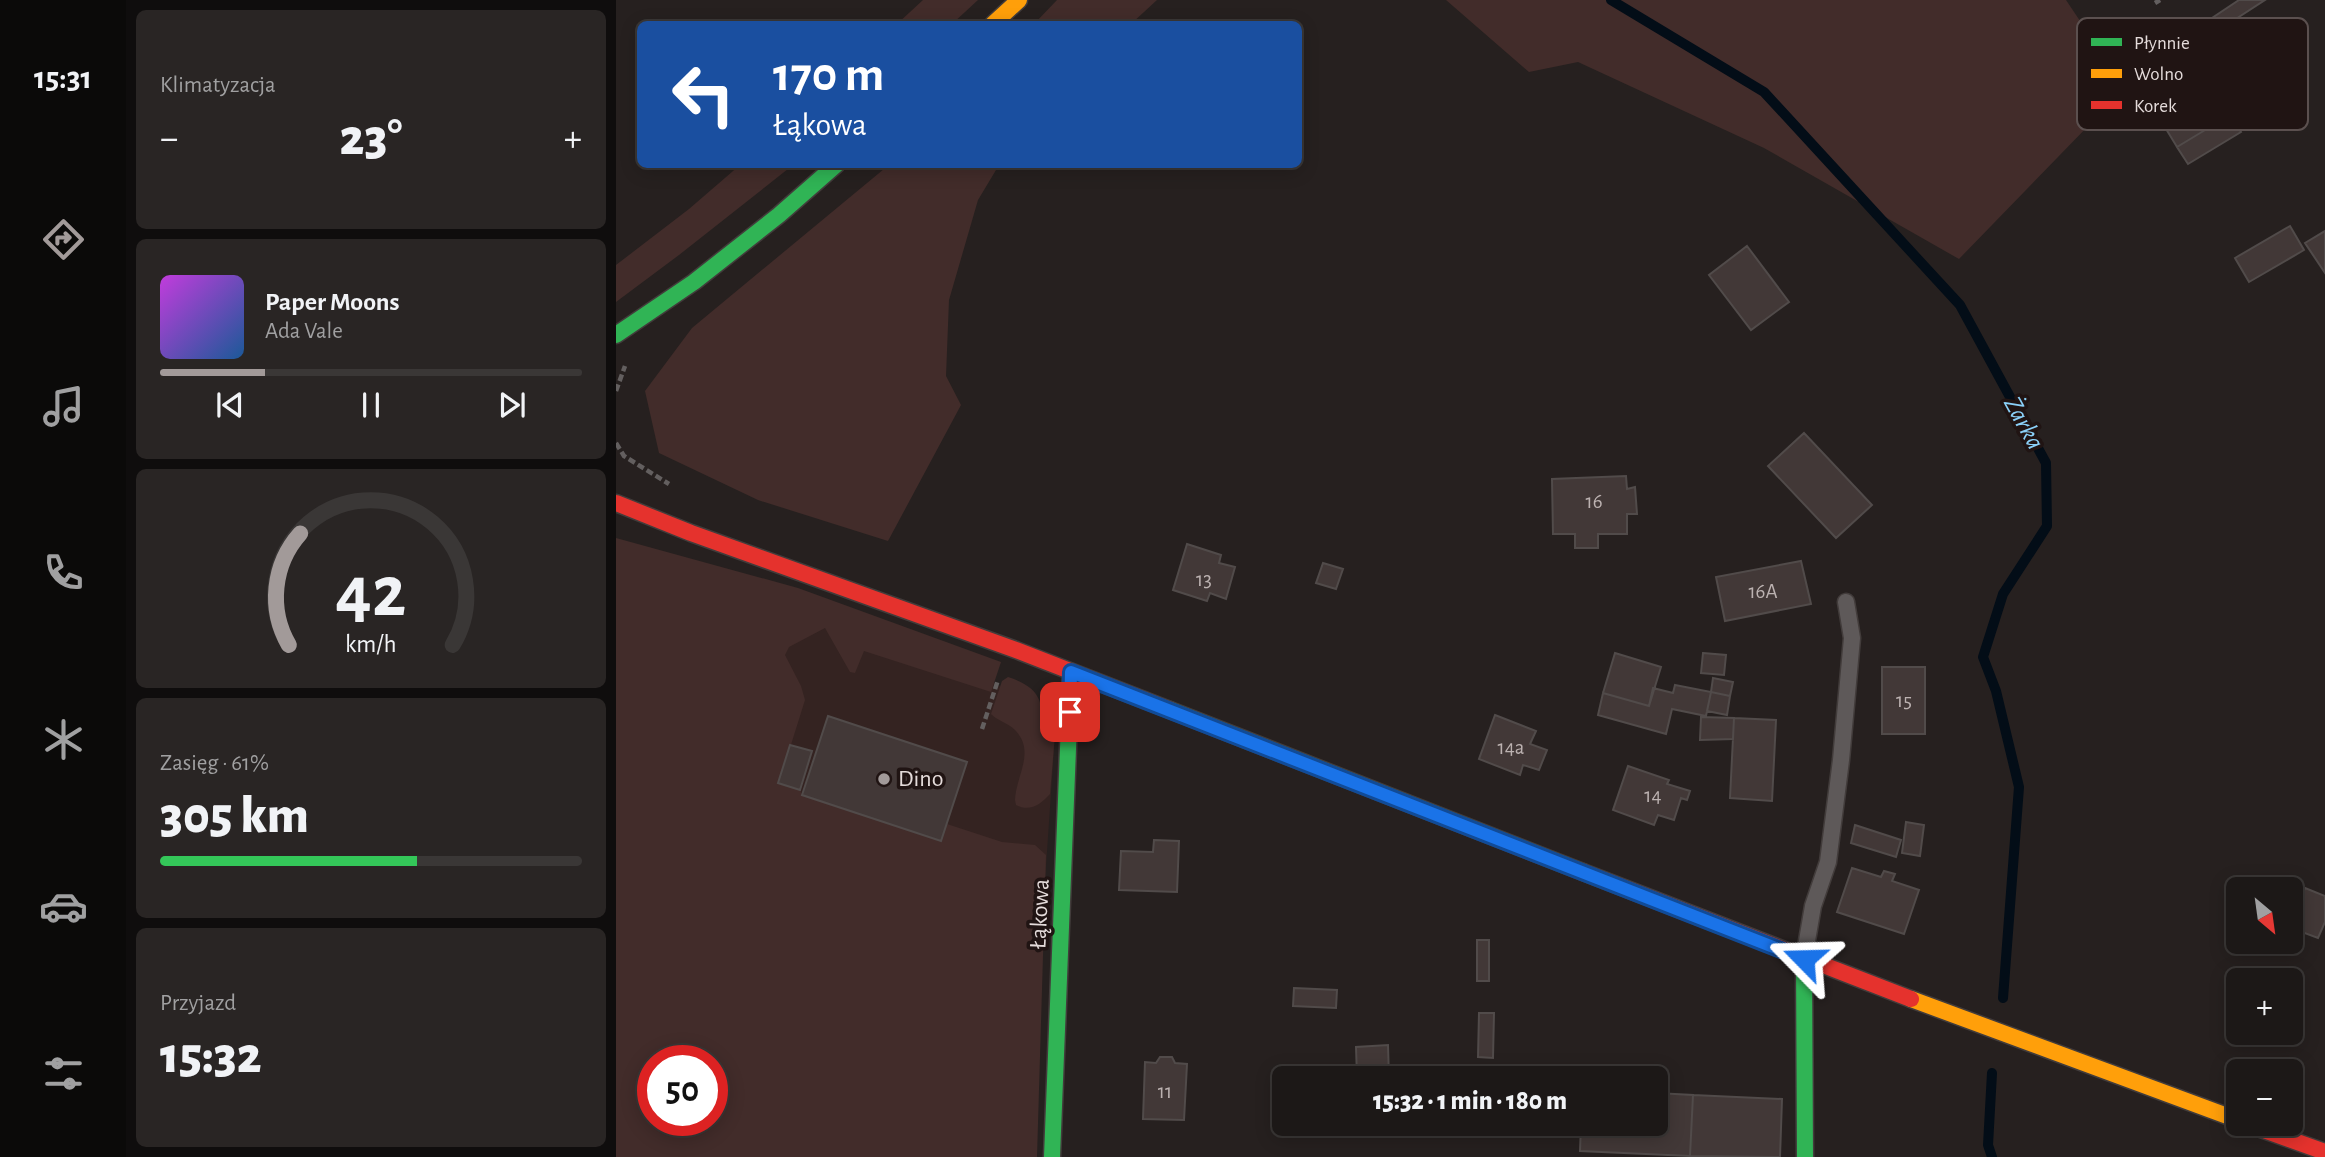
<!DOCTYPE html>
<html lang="pl">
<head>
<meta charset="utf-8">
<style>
  :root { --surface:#1c1817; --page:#292524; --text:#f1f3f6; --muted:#a0a0a1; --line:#3a3736; --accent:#a29a99 }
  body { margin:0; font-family:"Alegreya Sans",sans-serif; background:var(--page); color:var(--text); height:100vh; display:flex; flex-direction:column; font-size:26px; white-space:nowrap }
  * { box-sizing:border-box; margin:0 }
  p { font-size:23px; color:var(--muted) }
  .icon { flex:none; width:38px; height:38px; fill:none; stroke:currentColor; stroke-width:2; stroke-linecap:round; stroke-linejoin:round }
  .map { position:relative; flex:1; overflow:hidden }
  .sheet { display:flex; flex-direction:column; gap:10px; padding:10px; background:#0f0d0d; width:490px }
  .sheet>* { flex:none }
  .hud { position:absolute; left:21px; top:21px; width:665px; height:147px; border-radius:10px; box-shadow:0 4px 18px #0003,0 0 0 2px var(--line); background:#1a4fa0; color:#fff; overflow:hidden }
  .needle { width:46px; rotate:151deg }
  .fabs { position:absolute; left:1610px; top:877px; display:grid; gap:14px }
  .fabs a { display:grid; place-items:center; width:77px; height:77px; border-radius:10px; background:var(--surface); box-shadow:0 4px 18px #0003,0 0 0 2px var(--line); font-size:35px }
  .speed { position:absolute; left:21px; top:1045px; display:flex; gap:14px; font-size:35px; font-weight:700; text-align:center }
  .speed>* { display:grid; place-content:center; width:91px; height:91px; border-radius:50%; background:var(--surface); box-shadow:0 4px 18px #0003,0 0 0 2px var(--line); line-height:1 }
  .speed .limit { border:10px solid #d22; background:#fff; color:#111 }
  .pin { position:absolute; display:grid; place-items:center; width:60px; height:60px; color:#fff; margin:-30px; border-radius:14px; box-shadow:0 4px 10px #0006 }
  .me { position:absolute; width:77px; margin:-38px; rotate:292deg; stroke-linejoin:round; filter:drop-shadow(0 0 5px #0008) }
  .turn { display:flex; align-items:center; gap:24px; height:147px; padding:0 21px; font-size:32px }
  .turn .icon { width:91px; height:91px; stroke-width:2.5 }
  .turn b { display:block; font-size:49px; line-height:60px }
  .big { font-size:52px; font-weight:800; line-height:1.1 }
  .sheet .widget { flex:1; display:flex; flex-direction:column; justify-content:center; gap:10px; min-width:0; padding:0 24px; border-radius:10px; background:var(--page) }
  .sheet .dial { align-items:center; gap:0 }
  .dial svg { height:182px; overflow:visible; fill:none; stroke:var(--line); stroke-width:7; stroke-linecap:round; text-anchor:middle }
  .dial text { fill:var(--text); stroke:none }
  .song { display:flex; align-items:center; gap:21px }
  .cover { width:84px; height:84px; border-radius:10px; background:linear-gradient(135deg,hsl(290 70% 55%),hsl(210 70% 35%)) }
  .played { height:7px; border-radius:4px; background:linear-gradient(90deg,var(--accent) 25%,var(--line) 25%) }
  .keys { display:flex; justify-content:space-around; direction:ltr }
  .heat { display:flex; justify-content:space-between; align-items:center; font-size:38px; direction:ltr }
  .charge { height:10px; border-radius:5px; background:linear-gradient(90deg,#34c759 61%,var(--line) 0) }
  .trip { position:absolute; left:656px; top:1066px; width:396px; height:70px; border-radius:10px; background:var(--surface); box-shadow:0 4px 18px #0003,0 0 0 2px var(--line); font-weight:800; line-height:70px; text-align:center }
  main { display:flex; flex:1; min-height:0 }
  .dock { display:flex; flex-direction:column; width:126px; justify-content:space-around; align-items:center; background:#0b0a09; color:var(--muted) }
  .dock .icon { width:49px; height:49px }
  .dock .on { color:var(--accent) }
  .dock b { font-size:32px; color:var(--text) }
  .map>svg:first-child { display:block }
  .built { fill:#342321 }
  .green { fill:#422c2a; fill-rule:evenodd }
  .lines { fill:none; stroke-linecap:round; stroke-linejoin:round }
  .stream { stroke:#030d17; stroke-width:10 }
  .building { fill:#423837; stroke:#514b4a; stroke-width:2 }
  .lane-casing { stroke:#423c3b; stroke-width:19 }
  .fast-casing { stroke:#423c3b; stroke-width:19 }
  .slow-casing { stroke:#423c3b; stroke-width:19 }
  .jam-casing { stroke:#423c3b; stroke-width:19 }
  .path { stroke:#635f5f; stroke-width:4.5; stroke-dasharray:7 3.5; stroke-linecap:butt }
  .lane { stroke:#5e5959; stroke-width:16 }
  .fast { stroke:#30b455; stroke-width:16 }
  .slow { stroke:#ff9f0a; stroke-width:16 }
  .jam { stroke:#e5322d; stroke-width:16 }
  .route-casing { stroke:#114b97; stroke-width:18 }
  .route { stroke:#1a73e8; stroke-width:12 }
  .poi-dot { fill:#a29a99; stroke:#201413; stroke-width:2.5 }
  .labels { text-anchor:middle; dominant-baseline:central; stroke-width:7; stroke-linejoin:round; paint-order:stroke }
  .number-label { font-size:21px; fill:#bcb2b1 }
  .poi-label { font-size:24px; fill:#e4dbda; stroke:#201413; text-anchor:start }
  .street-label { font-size:24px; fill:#e4dbda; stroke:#201413 }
  .water-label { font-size:26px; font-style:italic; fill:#8bd0f8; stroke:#201413 }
  .key { fill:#201413; stroke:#5b504f; stroke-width:2 }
  .key-label { font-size:19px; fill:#e4dbda }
</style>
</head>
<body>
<main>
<nav class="dock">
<b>15:31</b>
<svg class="icon on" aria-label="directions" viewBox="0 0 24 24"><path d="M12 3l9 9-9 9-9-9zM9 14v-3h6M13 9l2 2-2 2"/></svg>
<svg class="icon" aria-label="music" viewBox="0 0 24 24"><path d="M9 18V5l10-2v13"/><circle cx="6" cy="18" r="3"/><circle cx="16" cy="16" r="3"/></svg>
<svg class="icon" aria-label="phone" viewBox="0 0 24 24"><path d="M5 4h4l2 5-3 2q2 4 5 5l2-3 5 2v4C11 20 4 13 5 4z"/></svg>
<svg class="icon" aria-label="climate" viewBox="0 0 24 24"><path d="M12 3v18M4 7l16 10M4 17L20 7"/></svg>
<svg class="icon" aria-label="car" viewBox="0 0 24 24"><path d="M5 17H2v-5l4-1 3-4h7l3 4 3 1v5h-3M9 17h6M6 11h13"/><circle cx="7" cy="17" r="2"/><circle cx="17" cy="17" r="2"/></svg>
<svg class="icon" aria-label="filters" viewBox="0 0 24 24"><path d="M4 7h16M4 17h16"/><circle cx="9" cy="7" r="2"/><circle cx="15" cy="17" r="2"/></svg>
</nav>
<section class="sheet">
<div class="widget"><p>Klimatyzacja</p>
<div class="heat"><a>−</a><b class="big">23°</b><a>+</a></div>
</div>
<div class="widget">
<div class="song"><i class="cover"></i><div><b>Paper Moons</b><p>Ada Vale</p></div></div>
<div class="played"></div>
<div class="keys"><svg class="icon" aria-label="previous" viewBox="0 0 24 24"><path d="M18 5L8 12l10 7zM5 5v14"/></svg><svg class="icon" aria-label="pause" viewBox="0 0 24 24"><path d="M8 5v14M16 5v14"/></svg><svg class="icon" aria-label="next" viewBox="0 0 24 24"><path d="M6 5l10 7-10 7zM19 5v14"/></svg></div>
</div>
<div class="widget dial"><svg viewBox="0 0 100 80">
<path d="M14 69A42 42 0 1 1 86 69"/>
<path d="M14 69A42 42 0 0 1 19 20" stroke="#a29a99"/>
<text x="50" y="56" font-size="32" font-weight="700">42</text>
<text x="50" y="72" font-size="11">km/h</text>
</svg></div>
<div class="widget"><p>Zasięg · 61%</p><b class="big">305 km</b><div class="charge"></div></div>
<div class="widget"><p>Przyjazd</p><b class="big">15:32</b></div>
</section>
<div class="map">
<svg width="1709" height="1157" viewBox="0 0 1709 1157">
  <rect width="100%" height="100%" fill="#26201f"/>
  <path class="built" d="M 170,616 L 367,677 L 393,691 L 429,734 L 439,734 L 428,896 L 141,804 Z"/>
  <path class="green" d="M 307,0 L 362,0 L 336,24 L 281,24 Z
    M 441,0 L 541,0 L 515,24 L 418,24 Z
    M 830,0 L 1450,0 L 1509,88 L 1343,259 L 1148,148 L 962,62 L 913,72 Z
    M 274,164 L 383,165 L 362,200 L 333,300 L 330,376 L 345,405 L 272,541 L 142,500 L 43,453 L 29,391 L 76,328 Z
    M 124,165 L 177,165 L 63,255 L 0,302 L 0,265 L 73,209 Z
    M 0,538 L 182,588 L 385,662 L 375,692 L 248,651 L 239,673 L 234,672 L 209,628 L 173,647 L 169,655 L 185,686 L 189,700 L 163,783 L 184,790 L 186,795 L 325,841 L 331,824 L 386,842 L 419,845 L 430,855 L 421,1157 L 0,1157 ZM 37,1060 L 96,1060 L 96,1120 L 37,1120 Z
    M 392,677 C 426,688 426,702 429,734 L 439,734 L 434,794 C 424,805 414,812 400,805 L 399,800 C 400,775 420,752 399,730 C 392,723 382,721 375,714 L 386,681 Z"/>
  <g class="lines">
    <path class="stream" d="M 995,0 L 1148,92 L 1344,305 L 1430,463 L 1431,526 L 1387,594 L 1367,657 L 1380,691 L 1403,787 L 1387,998
      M 1376,1073 L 1372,1145 L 1376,1157"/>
  </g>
  <path class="building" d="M 1623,0 L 1649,0 L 1589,39 L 1581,28 Z
    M 1583,64 L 1614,115 L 1561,147 L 1530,96 Z
    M 1614,115 L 1625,132 L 1572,164 L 1561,147 Z
    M 1674,226 L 1688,250 L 1633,282 L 1619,258 Z
    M 1709,231 L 1709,273 L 1689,243 Z
    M 1131,246 L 1173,302 L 1135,330 L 1093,275 Z
    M 1188,433 L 1256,505 L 1220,538 L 1152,466 Z
    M 1010,476 L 1011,489 L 1019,487 L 1021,514 L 1011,514 L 1011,534 L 982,534 L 982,548 L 959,548 L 959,534 L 937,534 L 936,479 Z
    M 571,544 L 605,555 L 603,563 L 619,567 L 610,599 L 594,593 L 591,601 L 557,590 Z
    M 1185,561 L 1195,604 L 1109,621 L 1100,577 Z
    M 707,563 L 727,569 L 720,589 L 700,583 Z
    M 999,653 L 1045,667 L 1033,706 L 987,693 Z
    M 1087,653 L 1110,655 L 1108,675 L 1085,673 Z
    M 1266,667 L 1309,667 L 1309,734 L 1266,734 Z
    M 1097,678 L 1117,682 L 1114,696 L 1095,692 Z
    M 1059,685 L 1095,692 L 1090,716 L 1056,709 L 1050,734 L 982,715 L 987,693 L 1033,706 L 1037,688 L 1057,693 Z
    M 1095,692 L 1114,696 L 1111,715 L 1091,711 Z
    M 879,715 L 920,731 L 914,744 L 931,750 L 923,770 L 907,765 L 904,775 L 863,759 Z
    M 212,716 L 351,762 L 325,841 L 186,795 Z
    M 1085,717 L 1118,718 L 1117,739 L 1084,740 Z
    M 1118,718 L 1160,720 L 1156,801 L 1114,798 Z
    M 174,745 L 196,751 L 184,790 L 162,783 Z
    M 1012,766 L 1053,780 L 1051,784 L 1074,791 L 1071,800 L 1065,798 L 1058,820 L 1042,815 L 1038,825 L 997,810 Z
    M 1290,822 L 1308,825 L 1304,856 L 1286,853 Z
    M 1239,825 L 1285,840 L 1280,857 L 1235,843 Z
    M 538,840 L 563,841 L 561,892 L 503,890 L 505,851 L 537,852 Z
    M 1236,868 L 1265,877 L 1268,871 L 1279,874 L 1276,881 L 1303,890 L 1288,934 L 1221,912 Z
    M 1689,888 L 1709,896 L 1709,922 L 1702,938 L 1675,928 Z
    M 861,940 L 873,940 L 873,981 L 861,981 Z
    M 678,988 L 721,990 L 720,1008 L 677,1006 Z
    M 863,1013 L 878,1013 L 877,1058 L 862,1057 Z
    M 772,1045 L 773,1078 L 741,1078 L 740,1047 Z
    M 544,1057 L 556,1057 L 559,1063 L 571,1064 L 568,1120 L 527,1119 L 529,1062 L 540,1063 Z
    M 1040,1093 L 1077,1095 L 1074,1156 L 964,1151 L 965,1124 L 1040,1124 Z
    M 1077,1095 L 1166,1099 L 1164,1157 L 1074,1156 Z"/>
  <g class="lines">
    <g class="lane-casing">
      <path id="lane" d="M 1188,958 L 1197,906 L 1212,862 L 1225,760 L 1236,638 L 1230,602"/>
    </g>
    <g class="fast-casing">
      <path id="fast" d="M 0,335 L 78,282 L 163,215 L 221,164
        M 554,710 L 967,872
        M 1188,959 L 1189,1157
        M 436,1157 L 455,672"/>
    </g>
    <g class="slow-casing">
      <path id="slow" d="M 377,24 L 403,0
        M 1295,999 L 1622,1120"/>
    </g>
    <g class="jam-casing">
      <path id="jam" d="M 0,503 L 75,533 L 400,650 L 554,710
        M 967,872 L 1295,999
        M 1631,1124 L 1709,1152"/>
    </g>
    <path class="path" d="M 1539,3 L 1544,0
      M 0,391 L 9,366
      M 0,443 L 8,456 L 53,484
      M 366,729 L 382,680"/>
    <use href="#lane" class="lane"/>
    <use href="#fast" class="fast"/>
    <use href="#slow" class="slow"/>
    <use href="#jam" class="jam"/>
  </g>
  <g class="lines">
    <g class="route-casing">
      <path id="route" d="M 454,712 L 455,672 L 1188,959"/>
    </g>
    <use href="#route" class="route"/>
  </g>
  <circle class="poi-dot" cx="268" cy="779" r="7"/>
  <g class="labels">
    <g class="number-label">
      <text x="978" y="501">16</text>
      <text x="588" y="579">13</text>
      <text x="1147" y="591">16A</text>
      <text x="1288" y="700">15</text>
      <text x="895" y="747">14a</text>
      <text x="1037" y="795">14</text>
      <text x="549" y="1091">11</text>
    </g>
    <g class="poi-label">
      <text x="282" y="779">Dino</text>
    </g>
    <g class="street-label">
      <text transform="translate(424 914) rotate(-87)">Łąkowa</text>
    </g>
    <g class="water-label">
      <text transform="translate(1408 423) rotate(61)">Żarka</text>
    </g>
  </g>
  <rect x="1461" y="18" width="231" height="112" rx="10" class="key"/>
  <rect x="1475" y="38" width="31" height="8" fill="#30b455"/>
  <rect x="1475" y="69" width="31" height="9" fill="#ff9f0a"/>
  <rect x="1475" y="101" width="31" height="8" fill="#e5322d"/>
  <g class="key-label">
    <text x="1518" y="49">Płynnie</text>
    <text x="1518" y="80">Wolno</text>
    <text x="1518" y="112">Korek</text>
  </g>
</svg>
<div class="fabs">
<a><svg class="needle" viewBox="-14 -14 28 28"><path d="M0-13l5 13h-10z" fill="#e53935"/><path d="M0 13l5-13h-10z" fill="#a0a0a1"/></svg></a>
<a>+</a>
<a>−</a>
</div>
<div class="speed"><div class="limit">50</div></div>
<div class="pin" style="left:454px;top:712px;background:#d93025"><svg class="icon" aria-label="arrive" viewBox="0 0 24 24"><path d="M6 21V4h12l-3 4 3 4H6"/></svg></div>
<svg class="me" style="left:1188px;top:959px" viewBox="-20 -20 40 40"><path d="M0-17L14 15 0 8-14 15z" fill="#1a73e8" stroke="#fff" stroke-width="4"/></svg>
<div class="trip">15:32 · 1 min · 180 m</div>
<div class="hud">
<div class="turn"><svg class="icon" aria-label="left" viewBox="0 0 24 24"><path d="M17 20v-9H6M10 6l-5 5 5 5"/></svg><div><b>170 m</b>Łąkowa</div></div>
</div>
</div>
</main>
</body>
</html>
